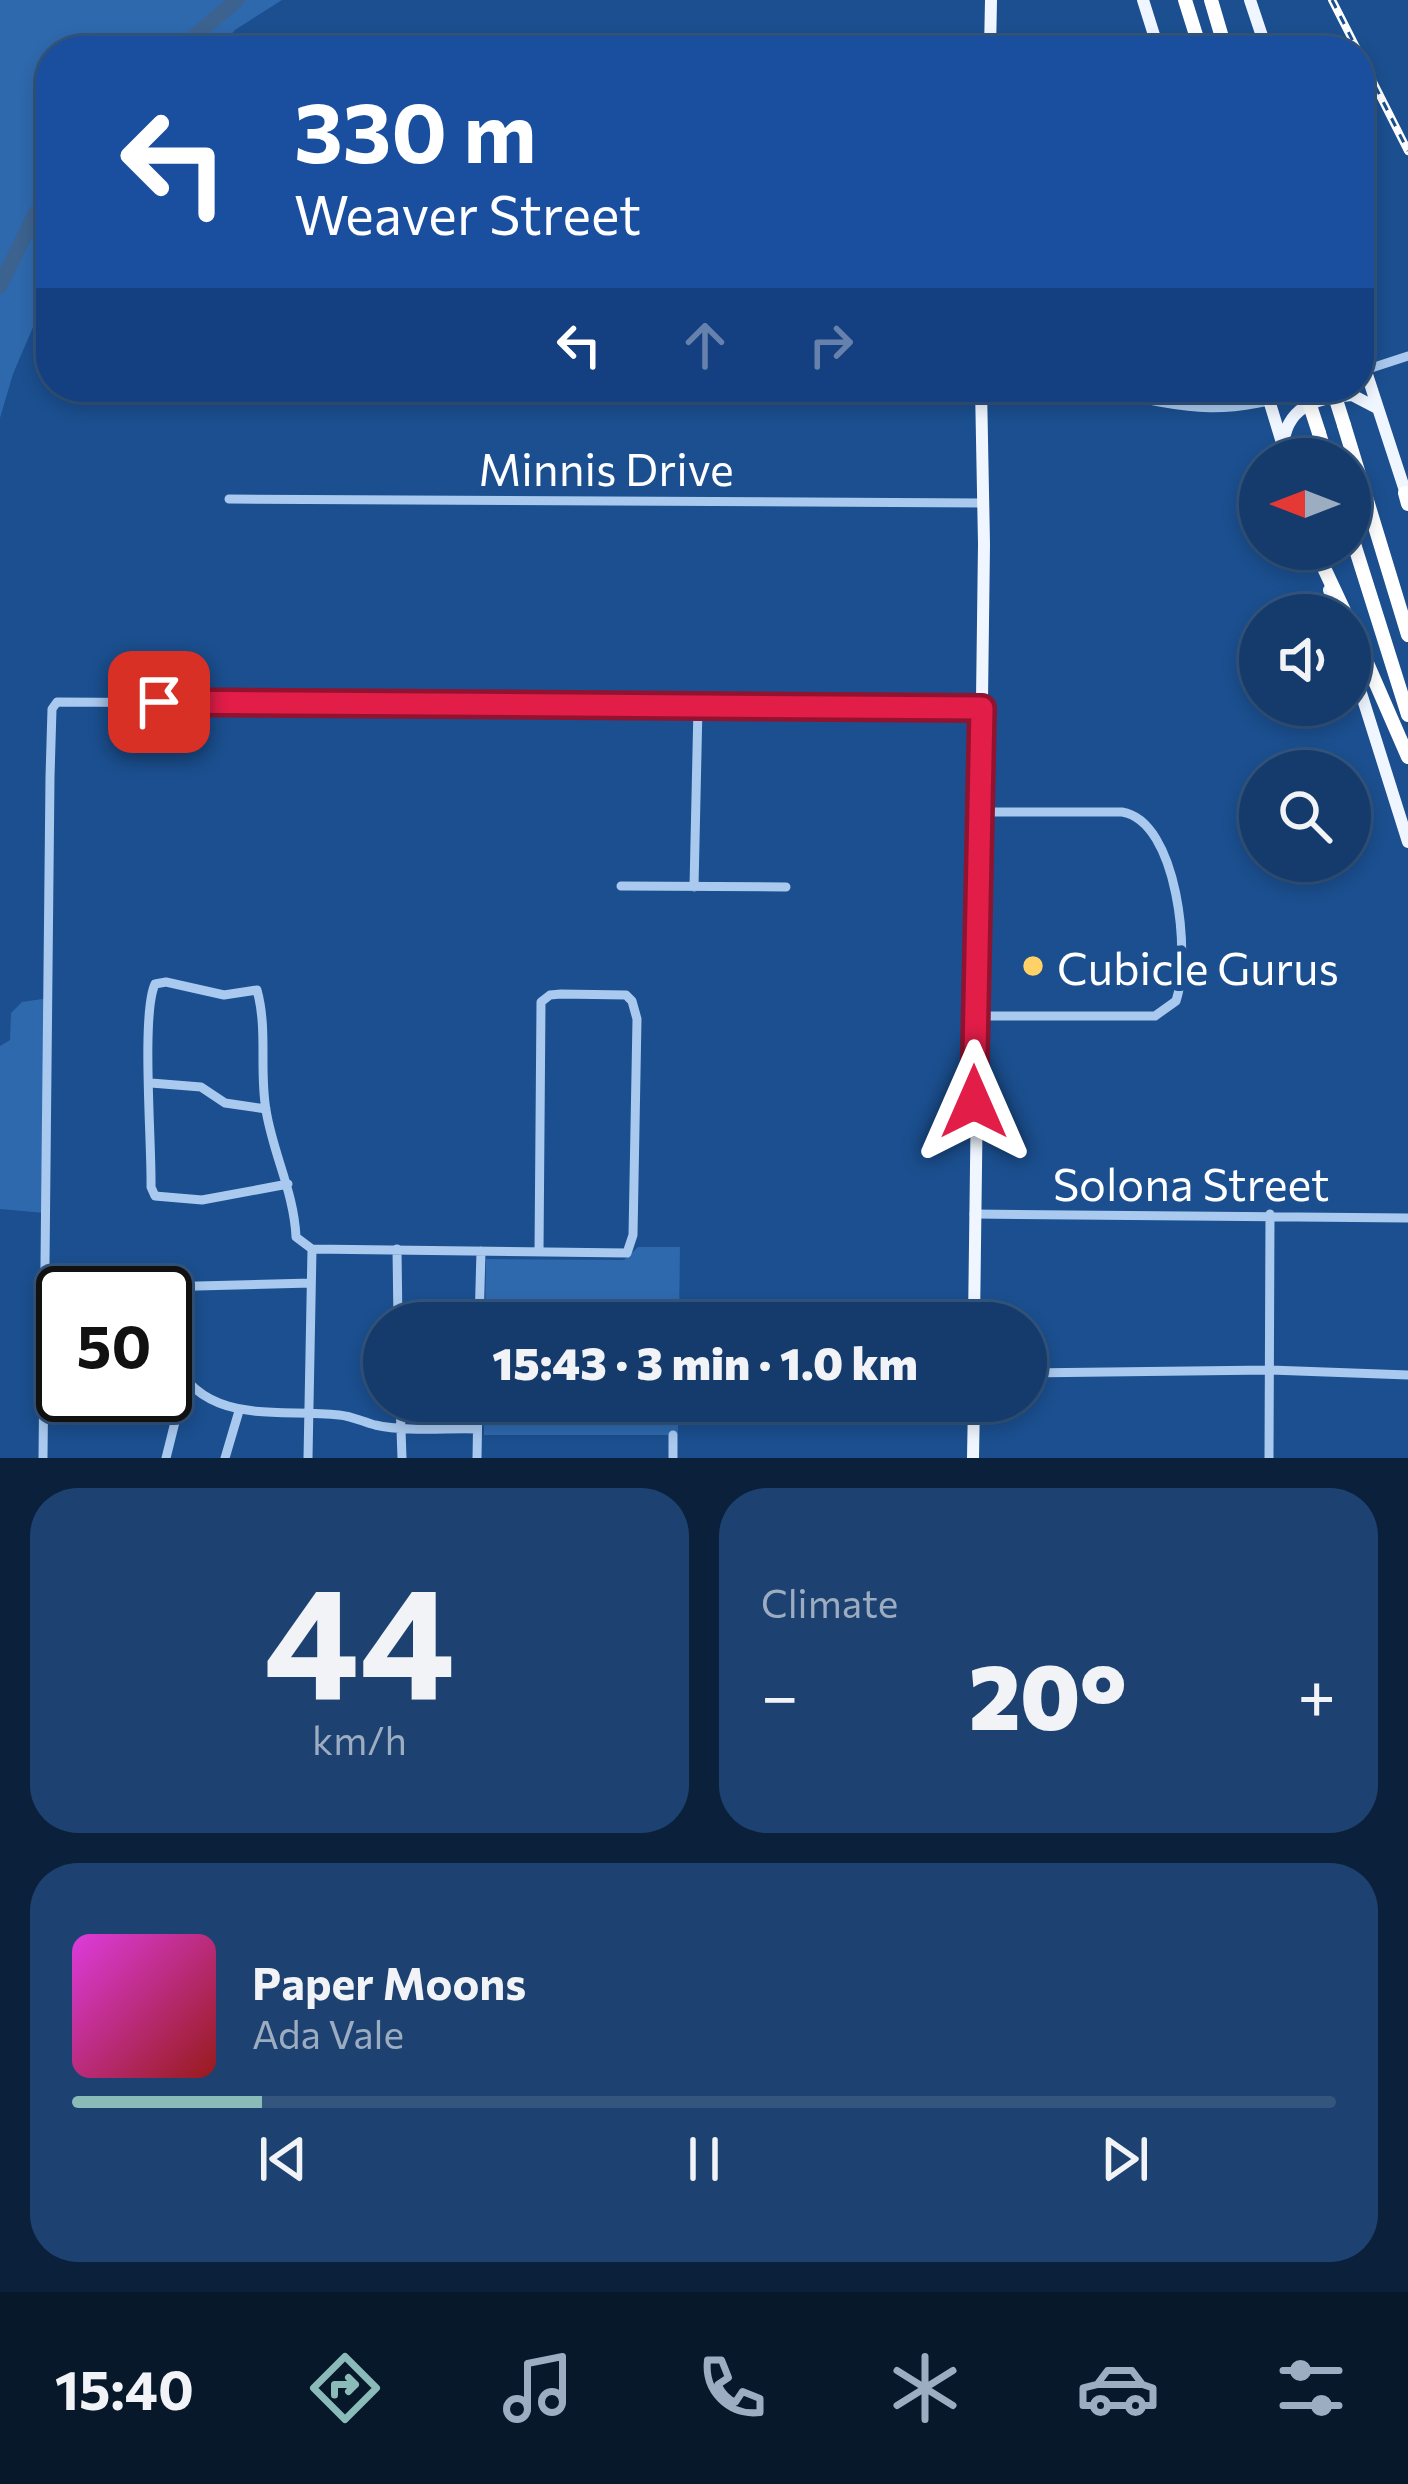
<!DOCTYPE html>
<html lang="en">
<head>
<meta charset="utf-8">
<style>
  :root { --surface:#143b6b; --page:#1d4271; --text:#f1f3f6; --muted:#9dadc1; --line:#33557e; --accent:#8bbbb9 }
  body { margin:0; font-family:Commissioner,sans-serif; background:var(--page); color:var(--text); height:100vh; display:flex; flex-direction:column; font-size:45px; white-space:nowrap }
  * { box-sizing:border-box; margin:0 }
  p { font-size:39px; color:var(--muted) }
  .icon { flex:none; width:66px; height:66px; fill:none; stroke:currentColor; stroke-width:2; stroke-linecap:round; stroke-linejoin:round }
  .map { position:relative; height:1458px; overflow:hidden }
  .details { display:flex; flex-direction:column; gap:30px; padding:30px; background:#0b203b; flex:1 }
  .details>* { flex:none }
  .banner { position:absolute; left:36px; top:36px; width:1338px; height:366px; border-radius:48px; box-shadow:0 6px 18px #0003,0 0 0 3px var(--line); background:#1a4fa0; color:#fff; overflow:hidden }
  .needle { width:78px; rotate:270deg }
  .fabs { position:absolute; left:1239px; top:438px; display:grid; gap:24px }
  .fabs a { display:grid; place-items:center; width:132px; height:132px; border-radius:50%; background:var(--surface); box-shadow:0 6px 18px #0003,0 0 0 3px var(--line); font-size:60px }
  .speed { position:absolute; left:36px; top:1266px; display:flex; gap:24px; font-size:60px; font-weight:700; text-align:center }
  .speed>* { display:grid; place-content:center; width:156px; height:156px; border-radius:50%; background:var(--surface); box-shadow:0 6px 18px #0003,0 0 0 3px var(--line); line-height:1 }
  .speed .limit { border:6px solid #111; border-radius:18px; background:#fff; color:#111 }
  .pin { position:absolute; display:grid; place-items:center; width:102px; height:102px; color:#fff; margin:-51px; border-radius:24px; box-shadow:0 6px 18px #0006 }
  .me { position:absolute; width:132px; margin:-66px; rotate:0deg; stroke-linejoin:round; filter:drop-shadow(0 0 9px #0008) }
  .turn { display:flex; align-items:center; gap:42px; height:252px; padding:0 60px; font-size:54px }
  .turn .icon { width:156px; height:156px; stroke-width:2.5 }
  .turn b { display:block; font-size:84px; line-height:102px }
  .lanes { display:flex; align-items:center; height:114px; padding:0 60px; background:#0003; justify-content:center; gap:60px; direction:ltr }
  .lanes .off { opacity:.35 }
  .big { font-size:90px; font-weight:800; line-height:1.1 }
  .details .widget { flex:1; display:flex; flex-direction:column; justify-content:center; gap:18px; min-width:0; padding:0 42px; border-radius:48px; background:var(--page) }
  .details .dial { align-items:center; gap:0 }
  .dial b { font-size:156px; line-height:1 }
  .song { display:flex; align-items:center; gap:36px }
  .cover { width:144px; height:144px; border-radius:18px; background:linear-gradient(135deg,hsl(300 70% 55%),hsl(0 70% 35%)) }
  .played { height:12px; border-radius:6px; background:linear-gradient(90deg,var(--accent) 15%,var(--line) 15%) }
  .keys { display:flex; justify-content:space-around; direction:ltr }
  .heat { display:flex; justify-content:space-between; align-items:center; font-size:66px; direction:ltr }
  .details .tiles { flex:1; display:grid; gap:30px; grid-template-columns:1fr 1fr }
  .widget:last-child { grid-column:span 2 }
  .trip { position:absolute; left:363px; top:1302px; width:684px; height:120px; border-radius:60px; background:var(--surface); box-shadow:0 6px 18px #0003,0 0 0 3px var(--line); font-weight:800; line-height:120px; text-align:center }
  .tabs { display:flex; height:192px; justify-content:space-around; align-items:center; background:#08182b; color:var(--muted) }
  .tabs .icon { width:84px; height:84px }
  .tabs .selected { color:var(--accent) }
  .tabs b { font-size:54px; color:var(--text) }
  .map>svg:first-child { display:block }
  .green { fill:#2e69ad }
  .lines { fill:none; stroke-linecap:round; stroke-linejoin:round }
  .river { stroke:#3c6290; stroke-width:15 }
  .minor { stroke:#a9c9ee; stroke-width:9 }
  .major { stroke:#f0f6ff; stroke-width:12 }
  .highway { stroke:#fff; stroke-width:14 }
  .rail-casing { stroke:#fff; stroke-width:8 }
  .rail { stroke:#1b4f8f; stroke-width:3; stroke-dasharray:9; stroke-linecap:butt }
  .highway-bridge { stroke:#fff; stroke-width:14 }
  .route-casing { stroke:#92132f; stroke-width:30 }
  .route { stroke:#e11d48; stroke-width:21 }
  .poi-dot { fill:#ffd166; stroke:#1b4f8f; stroke-width:4.5 }
  .labels { text-anchor:middle; dominant-baseline:central; stroke-width:12; stroke-linejoin:round; paint-order:stroke }
  .street-label { font-size:45px; fill:#fff; stroke:#1b4f8f }
  .poi-label { font-size:45px; fill:#fff; stroke:#1b4f8f; text-anchor:start }
</style>
</head>
<body>
<div class="map">
<svg width="1408" height="1458" viewBox="0 0 1408 1458">
  <rect width="100%" height="100%" fill="#1b4f8f"/>
  <path class="green" d="M 0,0 L 282,0 L 235,30 L 216,51 L 51,51 L 51,285 L 13,374 L 0,418 Z
    M 49,998 L 45,1213 L 0,1209 L 0,1046 L 10,1040 L 11,1013 L 22,1002 Z
    M 638,1247 L 680,1247 L 679,1323 L 485,1323 L 486,1259 L 624,1260 Z
    M 484,1401 L 678,1401 L 678,1435 L 484,1435 Z"/>
  <g class="lines">
    <path class="river" d="M 177,51 L 237,0
      M 0,286 L 36,212 L 51,194"/>
    <path class="minor" d="M 1359,372 L 1408,356
      M 1091,387 C 1188,409 1219,420 1316,387
      M 229,499 L 983,503
      M 621,886 L 786,887
      M 694,887 L 698,707
      M 975,1016 L 1155,1016 L 1176,1001 C 1191,956 1178,821 1122,812 L 978,812
      M 151,1083 L 201,1087 L 225,1103 L 266,1109
      M 288,1184 L 202,1200 L 155,1196 L 151,1187 C 152,1145 141,1014 155,984 L 166,982 L 224,995 L 257,990 C 268,1030 259,1070 266,1110 C 273,1154 294,1192 296,1237 L 312,1249
      M 974,1214 L 1408,1218
      M 312,1249 L 627,1253 L 633,1235 L 637,1019 L 632,1001 L 626,995 L 561,994 L 550,995 L 541,1002 L 539,1252
      M 397,1249 L 398,1323
      M 43,1290 L 311,1283
      M 479,1323 L 481,1251
      M 165,1345 C 199,1428 267,1408 339,1415 C 352,1416 363,1422 375,1425 C 407,1432 445,1428 477,1429
      M 1026,1373 L 1270,1370 L 1408,1375
      M 400,1401 L 402,1458
      M 43,1458 L 50,777 L 52,709 L 57,702 L 982,708
      M 166,1458 L 182,1394 L 189,1384
      M 225,1458 L 239,1411
      M 308,1458 L 312,1249
      M 477,1458 L 478,1401
      M 673,1458 L 673,1435
      M 1269,1458 L 1270,1214"/>
    <path class="major" d="M 1143,0 L 1159,51
      M 1250,0 L 1267,51
      M 990,51 L 991,0
      M 1359,350 L 1408,500
      M 1265,387 L 1287,459
      M 1283,448 C 1285,407 1315,398 1352,395 L 1377,408
      M 1329,590 L 1337,615
      M 1350,658 L 1408,842
      M 974,1323 L 984,544 L 981,387
      M 973,1458 L 974,1401"/>
    <path class="highway" d="M 1185,0 L 1201,51
      M 1211,0 L 1226,51
      M 1344,425 L 1408,635
      M 1319,433 L 1327,459
      M 1405,493 L 1408,504
      M 1350,531 L 1408,715
      M 1317,553 L 1346,615
      M 1350,624 L 1408,757"/>
    <g class="rail-casing">
      <path id="rail" d="M 1332,0 L 1358,51
        M 1359,54 L 1408,151"/>
    </g>
    <use href="#rail" class="rail"/>
    <path class="highway-bridge" d="M 1304,387 L 1319,433
      M 1332,387 L 1344,425"/>
  </g>
  <g class="lines">
    <g class="route-casing">
      <path id="route" d="M 159,702 L 982,708 L 974,1102"/>
    </g>
    <use href="#route" class="route"/>
  </g>
  <circle class="poi-dot" cx="1033" cy="966" r="12"/>
  <g class="labels">
    <g class="street-label">
      <text x="606" y="467">Minnis Drive</text>
      <text x="1191" y="1182">Solona Street</text>
    </g>
    <g class="poi-label">
      <text x="1057" y="966">Cubicle Gurus</text>
    </g>
  </g>
</svg>
<div class="fabs">
<a><svg class="needle" viewBox="-14 -14 28 28"><path d="M0-13l5 13h-10z" fill="#e53935"/><path d="M0 13l5-13h-10z" fill="#9dadc1"/></svg></a>
<a><svg class="icon" aria-label="sound" viewBox="0 0 24 24"><path d="M4 9h4l5-4v14l-5-4H4zM17 9q2 3 0 6"/></svg></a>
<a><svg class="icon" aria-label="search" viewBox="0 0 24 24"><circle cx="10" cy="10" r="6"/><path d="M15 15l6 6"/></svg></a>
</div>
<div class="speed"><div class="limit">50</div></div>
<div class="pin" style="left:159px;top:702px;background:#d93025"><svg class="icon" aria-label="arrive" viewBox="0 0 24 24"><path d="M6 21V4h12l-3 4 3 4H6"/></svg></div>
<svg class="me" style="left:974px;top:1102px" viewBox="-20 -20 40 40"><path d="M0-17L14 15 0 8-14 15z" fill="#e11d48" stroke="#fff" stroke-width="4"/></svg>
<div class="trip">15:43 · 3 min · 1.0 km</div>
<div class="banner">
<div class="turn"><svg class="icon" aria-label="left" viewBox="0 0 24 24"><path d="M17 20v-9H6M10 6l-5 5 5 5"/></svg><div><b>330 m</b>Weaver Street</div></div>
<div class="lanes"><svg class="icon" aria-label="left" viewBox="0 0 24 24"><path d="M17 20v-9H6M10 6l-5 5 5 5"/></svg><svg class="icon off" aria-label="ahead" viewBox="0 0 24 24"><path d="M12 20V5M6 11l6-6 6 6"/></svg><svg class="icon off" aria-label="right" viewBox="0 0 24 24"><path d="M7 20v-9h11M14 6l5 5-5 5"/></svg></div>
</div>
</div>
<section class="details">
<div class="tiles">
<div class="widget dial"><b>44</b><p>km/h</p></div>
<div class="widget"><p>Climate</p>
<div class="heat"><a>−</a><b class="big">20°</b><a>+</a></div>
</div>
<div class="widget">
<div class="song"><i class="cover"></i><div><b>Paper Moons</b><p>Ada Vale</p></div></div>
<div class="played"></div>
<div class="keys"><svg class="icon" aria-label="previous" viewBox="0 0 24 24"><path d="M18 5L8 12l10 7zM5 5v14"/></svg><svg class="icon" aria-label="pause" viewBox="0 0 24 24"><path d="M8 5v14M16 5v14"/></svg><svg class="icon" aria-label="next" viewBox="0 0 24 24"><path d="M6 5l10 7-10 7zM19 5v14"/></svg></div>
</div>
</div>
</section>
<nav class="tabs">
<b>15:40</b>
<svg class="icon selected" aria-label="directions" viewBox="0 0 24 24"><path d="M12 3l9 9-9 9-9-9zM9 14v-3h6M13 9l2 2-2 2"/></svg>
<svg class="icon" aria-label="music" viewBox="0 0 24 24"><path d="M9 18V5l10-2v13"/><circle cx="6" cy="18" r="3"/><circle cx="16" cy="16" r="3"/></svg>
<svg class="icon" aria-label="phone" viewBox="0 0 24 24"><path d="M5 4h4l2 5-3 2q2 4 5 5l2-3 5 2v4C11 20 4 13 5 4z"/></svg>
<svg class="icon" aria-label="climate" viewBox="0 0 24 24"><path d="M12 3v18M4 7l16 10M4 17L20 7"/></svg>
<svg class="icon" aria-label="car" viewBox="0 0 24 24"><path d="M5 17H2v-5l4-1 3-4h7l3 4 3 1v5h-3M9 17h6M6 11h13"/><circle cx="7" cy="17" r="2"/><circle cx="17" cy="17" r="2"/></svg>
<svg class="icon" aria-label="filters" viewBox="0 0 24 24"><path d="M4 7h16M4 17h16"/><circle cx="9" cy="7" r="2"/><circle cx="15" cy="17" r="2"/></svg>
</nav>
</body>
</html>
